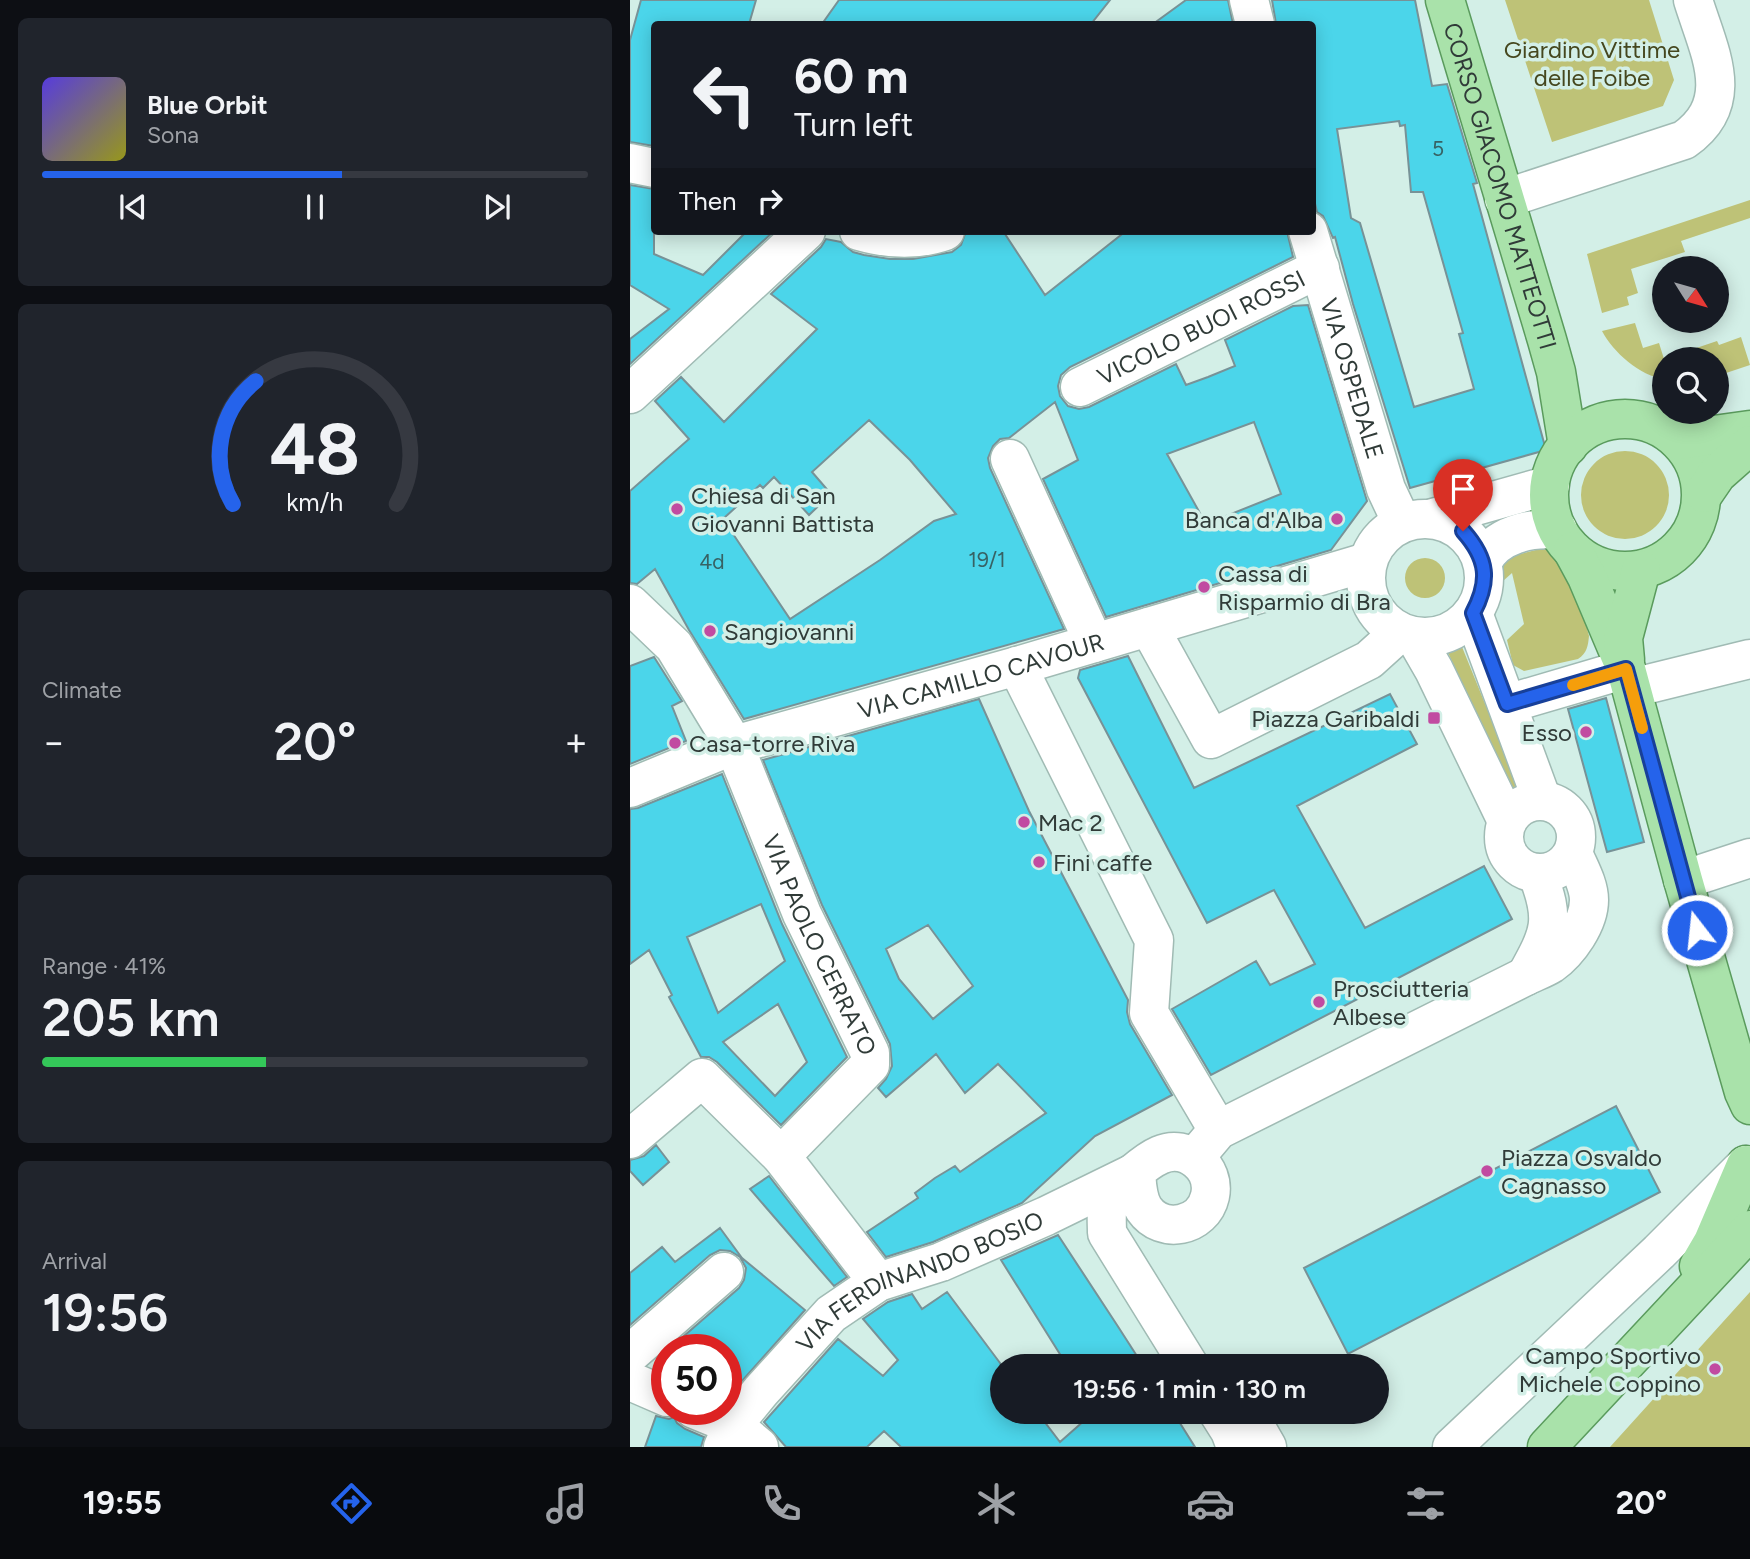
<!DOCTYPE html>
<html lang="en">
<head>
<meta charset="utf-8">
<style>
  :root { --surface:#171b24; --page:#20242c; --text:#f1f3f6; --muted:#9ea1a6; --line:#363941; --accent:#2563eb }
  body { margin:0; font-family:Figtree,sans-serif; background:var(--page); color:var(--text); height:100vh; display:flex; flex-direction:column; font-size:26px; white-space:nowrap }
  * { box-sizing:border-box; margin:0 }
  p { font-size:23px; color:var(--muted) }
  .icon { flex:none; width:38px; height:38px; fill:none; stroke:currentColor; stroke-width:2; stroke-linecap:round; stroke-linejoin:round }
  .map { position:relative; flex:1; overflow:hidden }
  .side { display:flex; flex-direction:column; gap:18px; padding:18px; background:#0d0f14; width:630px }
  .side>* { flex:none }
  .guide { position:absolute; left:21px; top:21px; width:665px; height:214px; border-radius:7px; box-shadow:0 4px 18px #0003; background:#171b24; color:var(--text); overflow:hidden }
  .needle { width:46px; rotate:127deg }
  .buttons { position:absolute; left:1022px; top:256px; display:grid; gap:14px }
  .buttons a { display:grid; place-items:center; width:77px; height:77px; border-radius:50%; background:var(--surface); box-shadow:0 4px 18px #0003; font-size:35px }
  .speed { position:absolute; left:21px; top:1334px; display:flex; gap:14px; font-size:35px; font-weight:700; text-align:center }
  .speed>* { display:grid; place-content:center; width:91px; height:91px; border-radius:50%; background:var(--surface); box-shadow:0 4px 18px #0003; line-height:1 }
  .speed .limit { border:10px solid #d22; background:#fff; color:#111 }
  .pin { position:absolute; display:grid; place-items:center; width:60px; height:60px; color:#fff; margin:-72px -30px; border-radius:50% 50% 50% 0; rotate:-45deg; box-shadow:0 0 7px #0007 }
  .pin .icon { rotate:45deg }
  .me { position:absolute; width:77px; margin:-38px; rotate:344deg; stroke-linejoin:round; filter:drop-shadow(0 0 5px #0008) }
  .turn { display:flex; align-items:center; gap:24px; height:147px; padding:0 28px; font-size:32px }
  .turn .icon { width:91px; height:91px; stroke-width:2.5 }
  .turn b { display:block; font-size:49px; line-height:60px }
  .then { display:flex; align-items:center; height:66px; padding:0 28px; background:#0003; gap:14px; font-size:26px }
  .big { font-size:52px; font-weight:600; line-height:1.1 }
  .side .tile { flex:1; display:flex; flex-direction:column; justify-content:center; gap:10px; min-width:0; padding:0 24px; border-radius:10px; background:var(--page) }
  .side .dial { align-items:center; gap:0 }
  .dial svg { height:182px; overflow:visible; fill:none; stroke:var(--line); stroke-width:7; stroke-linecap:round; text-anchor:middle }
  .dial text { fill:var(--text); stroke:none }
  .song { display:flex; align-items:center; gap:21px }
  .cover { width:84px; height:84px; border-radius:10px; background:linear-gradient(135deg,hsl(250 70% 55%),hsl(60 70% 35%)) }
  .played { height:7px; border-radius:4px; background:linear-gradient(90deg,var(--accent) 55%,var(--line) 55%) }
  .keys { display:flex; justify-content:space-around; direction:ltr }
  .heat { display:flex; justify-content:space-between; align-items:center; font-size:38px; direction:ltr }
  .charge { height:10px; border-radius:5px; background:linear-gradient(90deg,#34c759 41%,var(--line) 0) }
  .trip { position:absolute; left:360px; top:1354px; width:399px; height:70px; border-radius:35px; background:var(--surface); box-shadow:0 4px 18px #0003; font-weight:600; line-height:70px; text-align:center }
  .tabs { display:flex; height:112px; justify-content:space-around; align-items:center; background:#090b0e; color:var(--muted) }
  .tabs .icon { width:49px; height:49px }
  .tabs .on { color:var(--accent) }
  .tabs b { font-size:32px; color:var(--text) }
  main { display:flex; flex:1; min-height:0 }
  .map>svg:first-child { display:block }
  .green { fill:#bec277 }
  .building { fill:#4bd5ea; stroke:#779297; stroke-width:2; fill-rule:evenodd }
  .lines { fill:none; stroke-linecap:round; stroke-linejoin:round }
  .minor-casing { stroke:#a0bbb4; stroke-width:41 }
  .major-casing { stroke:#5a9b5d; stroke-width:41 }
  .minor { stroke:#fff; stroke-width:38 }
  .major { stroke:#a9e2aa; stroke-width:38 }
  .route-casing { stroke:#184099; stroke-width:18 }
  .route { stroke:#2563eb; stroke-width:12 }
  .slow { stroke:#f59e0b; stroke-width:12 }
  .poi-dot { fill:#c14ba1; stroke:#d3efe7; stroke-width:2.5 }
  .labels { text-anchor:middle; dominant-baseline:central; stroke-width:7; stroke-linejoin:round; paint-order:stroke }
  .number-label { font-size:21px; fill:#376264 }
  .park-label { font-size:24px; fill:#45471e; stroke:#d3efe7 }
  .street-label { font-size:24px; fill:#303b38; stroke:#d3efe7 }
  .poi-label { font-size:24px; fill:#303b38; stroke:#d3efe7; text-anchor:start }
</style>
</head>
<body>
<main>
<section class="side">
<div class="tile">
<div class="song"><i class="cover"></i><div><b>Blue Orbit</b><p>Sona</p></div></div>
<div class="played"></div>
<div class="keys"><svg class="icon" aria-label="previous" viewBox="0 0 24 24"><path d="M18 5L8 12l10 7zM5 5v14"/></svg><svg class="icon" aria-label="pause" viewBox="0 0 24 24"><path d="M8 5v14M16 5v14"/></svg><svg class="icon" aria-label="next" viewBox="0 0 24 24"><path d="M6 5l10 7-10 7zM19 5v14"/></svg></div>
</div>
<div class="tile dial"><svg viewBox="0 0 100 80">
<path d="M14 69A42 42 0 1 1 86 69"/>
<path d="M14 69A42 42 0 0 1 24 15" stroke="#2563eb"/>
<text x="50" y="56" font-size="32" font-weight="700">48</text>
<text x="50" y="72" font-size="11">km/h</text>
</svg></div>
<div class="tile"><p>Climate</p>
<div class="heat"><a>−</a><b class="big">20°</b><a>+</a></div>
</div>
<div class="tile"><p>Range · 41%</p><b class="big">205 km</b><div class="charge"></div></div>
<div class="tile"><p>Arrival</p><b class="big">19:56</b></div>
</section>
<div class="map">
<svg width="1120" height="1447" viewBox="0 0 1120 1447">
  <rect width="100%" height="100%" fill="#d3efe7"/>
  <path class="green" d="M 875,0 L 1019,0 L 1044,80 L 1033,106 L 922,142 Z
    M 1120,200 L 1120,218 L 1051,241 L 1055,252 L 1001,269 L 1008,293 L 997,297 L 999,305 L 972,313 L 957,254 Z
    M 1005,323 L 1013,348 L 1029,343 L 1034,359 L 1034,379 C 1010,376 983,352 972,331 Z
    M 1111,337 L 1120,365 L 1087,376 L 1087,359 L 1034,359 L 1087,341 L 1089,345 Z
    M951 495a44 44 0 1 1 88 0a44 44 0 1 1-88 0Z
    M 921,546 L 939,562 L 959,636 C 958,646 957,653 948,659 L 894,671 L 883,665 L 877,640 L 894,624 L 882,573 L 864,589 L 861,576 L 875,558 Z
    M775 578a20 20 0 1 1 40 0a20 20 0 1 1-40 0Z
    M 828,637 L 888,785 L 881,789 L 813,642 Z
    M 1120,1292 L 1120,1447 L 980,1447 Z"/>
  <path class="building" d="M 11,0 L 126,0 L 119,24 L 24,24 L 24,146 L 0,142 L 0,40 Z
    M 209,0 L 480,0 L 461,24 L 192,24 Z
    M 556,0 L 598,0 L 603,24 L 523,24 Z
    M 642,0 L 785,0 L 802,86 L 817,84 L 847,183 L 843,184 L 916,450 L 780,488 L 723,304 L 705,237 L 703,238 L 693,216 L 687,212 L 682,191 L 682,24 L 646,24 ZM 769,121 L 770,126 L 775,125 L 781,192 L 793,192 L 833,333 L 829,334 L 844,389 L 784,407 L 730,223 L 721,218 L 707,129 Z
    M 0,185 L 24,189 L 24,254 L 73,275 L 117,231 L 144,231 L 0,364 L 0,339 L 39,309 L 0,285 Z
    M 336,231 L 373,231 L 415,295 L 496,231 L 657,231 L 663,257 L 440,367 L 431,375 L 428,386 L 430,396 L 438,406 L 449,409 L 459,407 L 546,364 L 556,385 L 578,377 L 605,366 L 595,340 L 663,306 L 678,305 L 737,501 L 701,550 L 476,617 L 413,479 L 448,460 L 425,402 L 379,438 L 370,439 L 363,446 L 358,458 L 360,468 L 434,629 L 114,719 L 59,630 L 25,569 L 7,584 L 0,583 L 0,491 L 59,439 L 25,401 L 51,377 L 94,422 L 187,329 L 141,294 L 191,247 L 196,239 L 211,242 L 223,252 L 234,255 L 260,259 L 283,259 L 322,252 L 331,245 ZM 239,420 L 280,460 L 326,514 L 304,521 L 250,560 L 160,619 L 93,519 L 130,485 L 133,488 L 144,477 L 179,515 L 201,494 L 182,472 ZM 624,422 L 651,494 L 576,524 L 537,454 Z
    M 498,656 L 564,788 L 760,694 L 787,744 L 667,806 L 735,928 L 854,866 L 882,919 L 581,1075 L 542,1009 L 626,961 L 640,985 L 685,964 L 644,890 L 577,923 L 448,678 L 450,670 Z
    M 24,657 L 52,701 L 42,706 L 56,741 L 0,764 L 0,666 Z
    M 976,698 L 1014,842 L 977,852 L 938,709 Z
    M 349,699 L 399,811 L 498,1000 L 497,1012 L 500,1024 L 542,1095 L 465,1136 L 392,1203 L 303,1242 L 256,1257 L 237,1232 L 288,1198 L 285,1193 L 305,1178 L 325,1166 L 330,1172 L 416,1113 L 368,1064 L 335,1093 L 306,1054 L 256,1097 L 248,1088 L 256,1079 L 262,1066 L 260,1044 L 192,905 L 133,760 ZM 298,925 L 343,986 L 303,1019 L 269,979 L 256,949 Z
    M 92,774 L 152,924 L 217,1057 L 151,1125 L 87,1062 L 79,1057 L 71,1057 L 39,997 L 42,995 L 19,950 L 0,964 L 0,809 L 8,808 ZM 131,904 L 155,961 L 88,1013 L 57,937 ZM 148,1004 L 177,1062 L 145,1096 L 93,1042 Z
    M 986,1106 L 1030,1192 L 718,1354 L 674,1268 Z
    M 26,1145 L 39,1162 L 13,1185 L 0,1171 L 0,1160 L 14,1156 Z
    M 139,1176 L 217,1277 L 204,1286 L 120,1189 Z
    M 90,1228 L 112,1258 L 175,1310 L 96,1399 L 96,1349 L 39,1349 L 109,1288 L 114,1280 L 116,1268 L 110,1257 L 100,1251 L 90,1250 L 80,1255 L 0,1325 L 0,1273 L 32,1247 L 45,1262 Z
    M 428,1235 L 487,1325 L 514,1367 L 438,1367 L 371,1260 Z
    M 317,1292 L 373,1367 L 373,1412 L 407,1412 L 430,1442 L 464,1412 L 543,1412 L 565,1447 L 271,1447 L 254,1431 L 237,1447 L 156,1447 L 134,1422 L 208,1339 L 253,1376 L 268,1360 L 233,1319 L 258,1302 L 282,1294 L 292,1309 Z
    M 26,1416 L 39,1419 L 44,1417 L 47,1423 L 55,1429 L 74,1437 L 71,1447 L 15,1447 Z"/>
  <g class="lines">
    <g class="minor-casing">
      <g id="minor">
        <path d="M 619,0 L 625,24"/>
        <path d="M 0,163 L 24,168"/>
        <path d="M 874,199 L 1054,140 C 1108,102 1079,52 1063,0"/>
        <path d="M 229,231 C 257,239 287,241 315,231"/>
        <path id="s1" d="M 678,231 L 756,489 L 772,523"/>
        <path id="s2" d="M 450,387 L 690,268"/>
        <path d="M 0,394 L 176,231"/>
        <path d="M 380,459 L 464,643"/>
        <path d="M 803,518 L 920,485"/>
        <circle cx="795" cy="578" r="59"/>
        <path d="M 853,561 C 866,535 900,527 928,530"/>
        <path id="s3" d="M 0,604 L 44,646 L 104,745 L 172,914 L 240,1053 L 240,1065 L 151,1156"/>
        <path d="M 843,613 L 912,800"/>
        <path d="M 519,627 L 581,739 L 739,660 L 770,632"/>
        <path d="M 785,637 L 804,670 L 877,821"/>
        <path d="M 387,666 L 524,940 L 519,1013 L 588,1130"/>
        <path d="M 1002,688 L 1120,659"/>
        <path d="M 877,704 L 996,669"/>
        <path id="s4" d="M 0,788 L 104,745 L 387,666 L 737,562"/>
        <circle cx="910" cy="837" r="36"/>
        <path d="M 907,873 C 926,920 920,933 896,976 C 904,972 913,969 921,964 C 939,951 959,923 959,900 C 959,884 949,868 943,853"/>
        <path d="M 1053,880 L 1120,858"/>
        <path d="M 0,1139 L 72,1078 L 151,1156 L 248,1282"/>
        <path d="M 572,1149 L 588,1130 L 896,976"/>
        <path d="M 506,1172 C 507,1184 507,1198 514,1209 C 532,1235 573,1227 580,1196 C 586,1168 557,1143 530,1155 C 516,1161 489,1184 481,1197 C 475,1207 477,1221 477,1233 L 560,1367"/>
        <path d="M 0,1354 L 94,1272"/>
        <path d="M 0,1381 L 37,1397"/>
        <path d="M 64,1409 L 103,1425 L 129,1447"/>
        <path d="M 588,1412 L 600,1431 L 606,1447"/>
        <path d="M 617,1412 L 637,1447"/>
        <path id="s5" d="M 93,1447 L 103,1425 L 131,1391 L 201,1314 L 248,1282 L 311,1262 L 416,1216 L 506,1172"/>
        <path d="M 822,1447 L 1029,1252 L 1116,1165"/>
      </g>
    </g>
    <g class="major-casing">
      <g id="major">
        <path id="s6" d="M 815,0 L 917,340 L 926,372 L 938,446"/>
        <circle cx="995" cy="495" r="76"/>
        <path d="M 1048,440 L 1120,430"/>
        <path d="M 1074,493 L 1087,474 L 1120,445"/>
        <path d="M 943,551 L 957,577 L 996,669 L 1053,880 L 1114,1092 L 1120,1105"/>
        <path d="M 995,660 L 993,638 L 1011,570"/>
        <path d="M 1069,1266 L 1083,1242 L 1116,1165"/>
        <path d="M 917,1447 L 1120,1230"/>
      </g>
    </g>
    <use href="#minor" class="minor"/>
    <use href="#major" class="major"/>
  </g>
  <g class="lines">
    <g class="route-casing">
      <path id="route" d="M 833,531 C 858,559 860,581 843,613 L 877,704 L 996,669 L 1067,930"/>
    </g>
    <use href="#route" class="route"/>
    <path class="slow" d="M 943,685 L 996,669 L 1012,728"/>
  </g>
  <g class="poi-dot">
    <circle cx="47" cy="509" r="7"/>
    <circle cx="707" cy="519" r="7"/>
    <circle cx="574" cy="587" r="7"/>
    <circle cx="80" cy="631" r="7"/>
    <rect x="797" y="711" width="14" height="14" rx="3.5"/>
    <circle cx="956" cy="732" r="7"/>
    <circle cx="45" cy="743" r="7"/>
    <circle cx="394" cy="822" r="7"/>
    <circle cx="409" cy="862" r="7"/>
    <circle cx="689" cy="1002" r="7"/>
    <circle cx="857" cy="1171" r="7"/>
    <circle cx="1085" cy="1369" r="7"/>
  </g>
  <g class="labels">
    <g class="number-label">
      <text x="808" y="148">5</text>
      <text x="357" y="559">19/1</text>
      <text x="82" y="561">4d</text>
    </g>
    <g class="park-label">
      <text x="962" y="49">Giardino Vittime<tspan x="962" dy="28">delle Foibe</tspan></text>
    </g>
    <g class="street-label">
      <text stroke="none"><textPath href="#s6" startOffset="194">CORSO GIACOMO MATTEOTTI</textPath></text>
      <text stroke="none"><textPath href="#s2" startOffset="135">VICOLO BUOI ROSSI</textPath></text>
      <text stroke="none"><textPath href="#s1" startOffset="154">VIA OSPEDALE</textPath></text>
      <text stroke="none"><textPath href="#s4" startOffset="369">VIA CAMILLO CAVOUR</textPath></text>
      <text stroke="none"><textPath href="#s3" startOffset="394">VIA PAOLO CERRATO</textPath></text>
      <text stroke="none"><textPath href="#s5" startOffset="266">VIA FERDINANDO BOSIO</textPath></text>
    </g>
    <g class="poi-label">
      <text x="61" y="495">Chiesa di San<tspan x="61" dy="28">Giovanni Battista</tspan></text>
      <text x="693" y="519" text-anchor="end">Banca d'Alba</text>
      <text x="588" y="573">Cassa di<tspan x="588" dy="28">Risparmio di Bra</tspan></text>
      <text x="94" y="631">Sangiovanni</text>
      <text x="790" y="718" text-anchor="end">Piazza Garibaldi</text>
      <text x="942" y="732" text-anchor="end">Esso</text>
      <text x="59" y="743">Casa-torre Riva</text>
      <text x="408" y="822">Mac 2</text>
      <text x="423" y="862">Fini caffe</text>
      <text x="703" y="988">Prosciutteria<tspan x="703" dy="28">Albese</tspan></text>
      <text x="871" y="1157">Piazza Osvaldo<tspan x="871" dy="28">Cagnasso</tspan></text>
      <text x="1071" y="1355" text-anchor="end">Campo Sportivo<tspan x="1071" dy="28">Michele Coppino</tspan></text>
    </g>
  </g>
</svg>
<div class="buttons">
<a><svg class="needle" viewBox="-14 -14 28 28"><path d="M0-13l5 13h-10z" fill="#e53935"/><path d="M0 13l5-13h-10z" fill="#9ea1a6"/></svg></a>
<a><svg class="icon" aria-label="search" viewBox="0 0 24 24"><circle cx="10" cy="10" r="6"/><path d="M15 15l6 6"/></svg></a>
</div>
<div class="speed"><div class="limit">50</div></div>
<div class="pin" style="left:833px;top:531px;background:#d93025"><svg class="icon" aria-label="arrive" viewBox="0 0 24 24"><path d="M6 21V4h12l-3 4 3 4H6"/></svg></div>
<svg class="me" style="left:1067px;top:930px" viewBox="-20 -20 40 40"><circle r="17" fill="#2563eb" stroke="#fff" stroke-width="3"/><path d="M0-11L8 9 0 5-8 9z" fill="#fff"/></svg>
<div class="trip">19:56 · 1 min · 130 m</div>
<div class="guide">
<div class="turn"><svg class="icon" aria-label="left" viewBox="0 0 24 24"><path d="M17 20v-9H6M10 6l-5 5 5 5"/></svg><div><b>60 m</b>Turn left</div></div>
<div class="then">Then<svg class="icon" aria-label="right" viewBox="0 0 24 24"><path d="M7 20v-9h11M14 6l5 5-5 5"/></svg></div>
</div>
</div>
</main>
<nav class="tabs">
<b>19:55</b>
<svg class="icon on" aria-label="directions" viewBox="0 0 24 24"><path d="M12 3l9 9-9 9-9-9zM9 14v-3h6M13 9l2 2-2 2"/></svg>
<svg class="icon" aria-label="music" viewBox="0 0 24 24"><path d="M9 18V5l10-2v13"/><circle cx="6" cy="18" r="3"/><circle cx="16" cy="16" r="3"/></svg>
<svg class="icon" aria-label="phone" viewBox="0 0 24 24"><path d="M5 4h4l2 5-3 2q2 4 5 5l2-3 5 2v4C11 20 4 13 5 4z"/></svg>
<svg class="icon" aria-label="climate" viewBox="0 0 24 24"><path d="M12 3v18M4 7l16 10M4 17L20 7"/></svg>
<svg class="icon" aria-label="car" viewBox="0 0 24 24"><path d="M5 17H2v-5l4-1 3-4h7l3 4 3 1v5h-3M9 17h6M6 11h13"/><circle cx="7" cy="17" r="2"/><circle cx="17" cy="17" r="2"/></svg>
<svg class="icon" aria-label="filters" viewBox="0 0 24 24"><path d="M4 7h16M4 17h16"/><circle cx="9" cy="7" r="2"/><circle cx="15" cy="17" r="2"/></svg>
<b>20°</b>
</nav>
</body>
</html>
